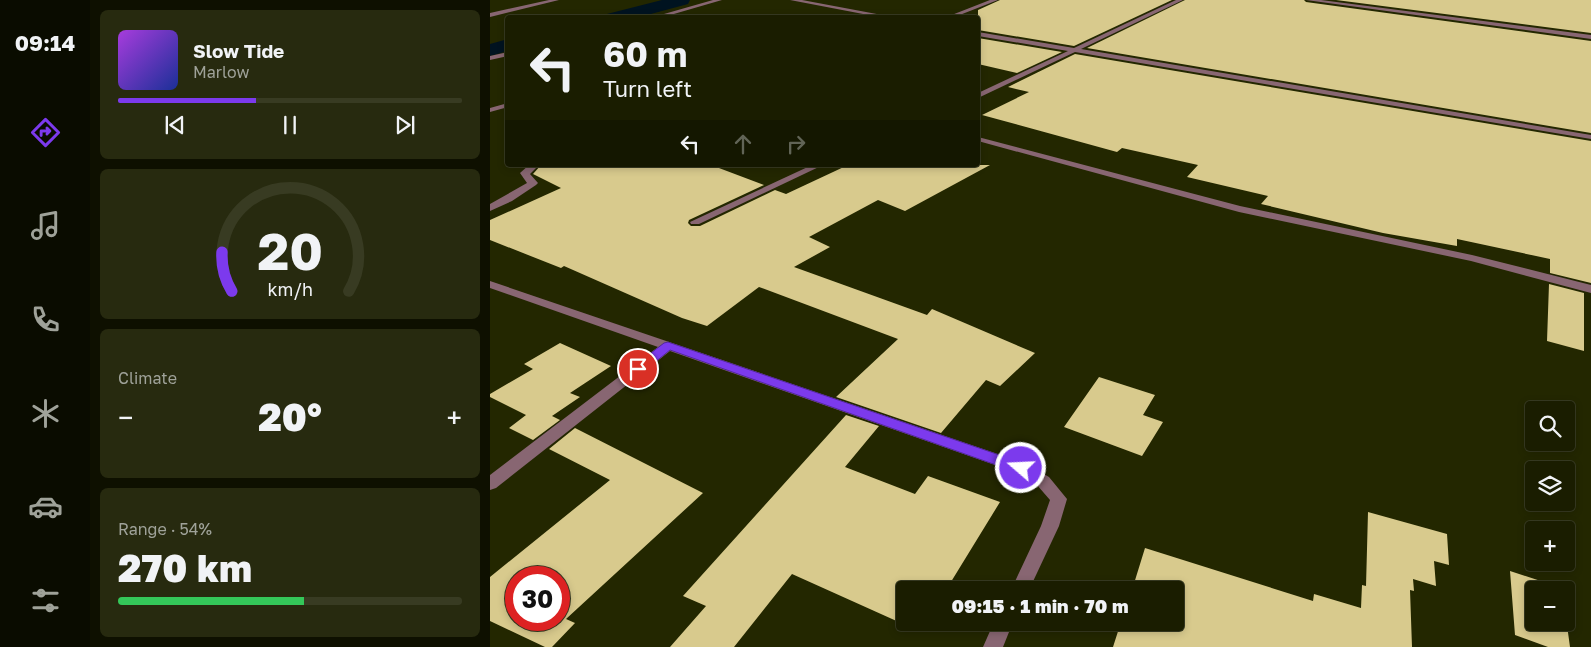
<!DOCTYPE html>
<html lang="en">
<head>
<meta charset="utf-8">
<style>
  :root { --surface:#1a1d00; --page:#272a0f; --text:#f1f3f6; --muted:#9fa299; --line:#383b22; --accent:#7c3aed }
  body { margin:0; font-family:"Golos Text",sans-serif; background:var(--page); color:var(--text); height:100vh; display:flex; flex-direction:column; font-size:19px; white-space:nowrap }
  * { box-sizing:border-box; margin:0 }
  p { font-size:16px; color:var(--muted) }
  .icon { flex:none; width:28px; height:28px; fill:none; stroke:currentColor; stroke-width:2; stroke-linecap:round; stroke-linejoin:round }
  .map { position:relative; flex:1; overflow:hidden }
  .sheet { display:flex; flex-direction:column; gap:10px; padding:10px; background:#0e1000; width:400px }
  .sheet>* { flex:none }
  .banner { position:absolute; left:15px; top:15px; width:475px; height:152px; border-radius:5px; box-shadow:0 2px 8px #0003,0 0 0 1px var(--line); background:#1a1d00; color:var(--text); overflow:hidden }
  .controls { position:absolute; left:1035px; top:401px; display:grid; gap:10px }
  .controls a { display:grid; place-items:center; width:50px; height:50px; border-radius:5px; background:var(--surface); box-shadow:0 2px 8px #0003,0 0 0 1px var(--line); font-size:25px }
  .speed { position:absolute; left:15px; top:566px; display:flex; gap:10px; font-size:25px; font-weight:700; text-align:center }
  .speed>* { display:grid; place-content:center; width:65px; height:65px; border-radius:50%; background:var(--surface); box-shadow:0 2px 8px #0003,0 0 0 1px var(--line); line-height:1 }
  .speed .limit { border:8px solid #d22; background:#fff; color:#111 }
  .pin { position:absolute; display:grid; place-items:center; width:42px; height:42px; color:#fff; margin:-21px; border:2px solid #fff; border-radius:50%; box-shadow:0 1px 5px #0007 }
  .me { position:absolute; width:55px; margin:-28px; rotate:289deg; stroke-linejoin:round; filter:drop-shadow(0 0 4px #0008) }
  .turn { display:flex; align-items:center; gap:18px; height:105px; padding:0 15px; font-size:22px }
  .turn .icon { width:65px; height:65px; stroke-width:2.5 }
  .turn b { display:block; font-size:35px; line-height:42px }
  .lanes { display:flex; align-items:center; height:48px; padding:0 15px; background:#0003; justify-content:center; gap:25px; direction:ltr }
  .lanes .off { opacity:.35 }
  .big { font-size:38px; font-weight:800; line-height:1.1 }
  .sheet .card { flex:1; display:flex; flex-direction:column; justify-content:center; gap:8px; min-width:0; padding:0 18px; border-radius:8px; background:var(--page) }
  .sheet .dial { align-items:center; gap:0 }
  .dial svg { height:130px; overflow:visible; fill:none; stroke:var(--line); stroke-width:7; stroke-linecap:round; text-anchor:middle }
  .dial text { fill:var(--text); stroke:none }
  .song { display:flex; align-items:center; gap:15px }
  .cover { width:60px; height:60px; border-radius:8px; background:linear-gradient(135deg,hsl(280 70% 55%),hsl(230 70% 35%)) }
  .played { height:5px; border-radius:2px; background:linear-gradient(90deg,var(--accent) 40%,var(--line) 40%) }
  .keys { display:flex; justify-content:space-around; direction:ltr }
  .heat { display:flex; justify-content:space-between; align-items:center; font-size:28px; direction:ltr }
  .charge { height:8px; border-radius:4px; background:linear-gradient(90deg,#34c759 54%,var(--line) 0) }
  .trip { position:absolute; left:406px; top:581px; width:288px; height:50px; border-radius:5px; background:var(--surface); box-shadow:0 2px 8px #0003,0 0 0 1px var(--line); font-weight:800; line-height:50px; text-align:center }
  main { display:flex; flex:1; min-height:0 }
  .dock { display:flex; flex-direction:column; width:90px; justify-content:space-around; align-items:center; background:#0a0c00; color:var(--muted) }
  .dock .icon { width:35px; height:35px }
  .dock .on { color:var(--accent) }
  .dock b { font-size:22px; color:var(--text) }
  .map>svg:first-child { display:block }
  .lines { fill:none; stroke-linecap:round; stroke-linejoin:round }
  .canal { fill:#001320; fill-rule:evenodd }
  .building { fill:#d8ca8d; fill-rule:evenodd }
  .minor { fill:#886672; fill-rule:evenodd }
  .route { fill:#7c3aed; stroke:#51269a }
</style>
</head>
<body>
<main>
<nav class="dock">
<b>09:14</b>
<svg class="icon on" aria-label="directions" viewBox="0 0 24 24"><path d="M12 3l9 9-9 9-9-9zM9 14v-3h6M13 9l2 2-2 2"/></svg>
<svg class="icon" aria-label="music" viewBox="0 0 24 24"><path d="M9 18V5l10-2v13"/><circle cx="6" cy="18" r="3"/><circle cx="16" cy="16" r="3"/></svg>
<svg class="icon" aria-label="phone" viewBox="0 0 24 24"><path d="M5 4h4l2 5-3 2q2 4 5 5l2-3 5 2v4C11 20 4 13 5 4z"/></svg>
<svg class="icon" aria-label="climate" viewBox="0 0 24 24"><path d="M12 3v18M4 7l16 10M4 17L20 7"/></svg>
<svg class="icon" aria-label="car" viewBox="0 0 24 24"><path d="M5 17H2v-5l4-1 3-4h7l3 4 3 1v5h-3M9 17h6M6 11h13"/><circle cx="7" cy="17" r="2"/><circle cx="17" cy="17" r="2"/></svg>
<svg class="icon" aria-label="filters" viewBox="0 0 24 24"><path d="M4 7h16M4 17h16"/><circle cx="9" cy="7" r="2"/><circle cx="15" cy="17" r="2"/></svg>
</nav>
<section class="sheet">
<div class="card">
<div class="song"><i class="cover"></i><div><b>Slow Tide</b><p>Marlow</p></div></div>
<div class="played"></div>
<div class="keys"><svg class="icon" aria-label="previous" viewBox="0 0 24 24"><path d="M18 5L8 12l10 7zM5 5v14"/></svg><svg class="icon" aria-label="pause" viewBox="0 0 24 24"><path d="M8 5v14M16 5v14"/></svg><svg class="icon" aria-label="next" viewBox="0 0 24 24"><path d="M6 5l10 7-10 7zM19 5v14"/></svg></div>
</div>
<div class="card dial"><svg viewBox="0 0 100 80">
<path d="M14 69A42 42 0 1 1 86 69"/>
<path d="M14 69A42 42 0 0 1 8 45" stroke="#7c3aed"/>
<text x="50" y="56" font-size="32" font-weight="700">20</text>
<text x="50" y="72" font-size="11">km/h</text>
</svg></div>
<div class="card"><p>Climate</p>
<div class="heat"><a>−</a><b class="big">20°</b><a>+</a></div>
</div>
<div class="card"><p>Range · 54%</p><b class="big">270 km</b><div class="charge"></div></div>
</section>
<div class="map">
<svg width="1101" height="647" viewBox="0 0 1101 647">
  <rect width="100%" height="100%" fill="#232700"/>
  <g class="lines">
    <path class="canal" d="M 172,0 L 200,0 L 198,4 L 146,18 L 114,18 L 117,14 Z
      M 18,39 L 18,51 L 0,56 L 0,44 Z"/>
  </g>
  <path class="building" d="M 510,0 L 682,0 L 584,46 L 488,30 L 488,10 Z
    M 695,0 L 814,0 L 816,2 L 1101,41 L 1101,133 L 597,48 Z
    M 846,0 L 1101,0 L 1101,33 Z
    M 488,38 L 572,52 L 527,73 L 488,64 Z
    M 585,54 L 1101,141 L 1101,283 L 1060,273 L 1060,259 L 967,239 L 967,246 L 893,233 L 771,204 L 778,196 L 697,177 L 708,165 L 632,148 L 627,152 L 492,115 L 539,92 L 518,87 Z
    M 51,165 L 221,165 L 274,185 L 199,220 L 198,223 L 201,226 L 210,226 L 285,190 L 296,194 L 358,165 L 500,165 L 415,211 L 388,200 L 319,237 L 340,247 L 304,267 L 437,315 L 442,309 L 545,353 L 510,386 L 496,380 L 451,433 L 346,397 L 408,339 L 269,287 L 217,326 L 192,318 L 74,266 L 71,268 L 0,240 L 0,220 L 71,188 L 43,174 Z
    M 1059,284 L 1094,293 L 1094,351 L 1057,341 Z
    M 70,343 L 121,366 L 80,393 L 90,397 L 62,416 L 70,420 L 43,440 L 19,428 L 36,415 L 0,397 L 0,394 L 43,369 L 34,364 Z
    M 609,377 L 665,395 L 653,415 L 673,422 L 652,456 L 574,427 Z
    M 356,415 L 389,426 L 355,467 L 425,494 L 438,476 L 510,502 L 456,590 L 415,590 L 415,622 L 436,622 L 431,632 L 302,574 L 244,647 L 180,647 L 216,606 L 193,596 Z
    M 85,428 L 213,493 L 76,619 L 85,623 L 62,647 L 55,647 L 0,621 L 0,577 L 120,480 L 59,449 ZM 26,578 L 69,578 L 69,620 L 26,620 Z
    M 878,512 L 957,534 L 959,565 L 944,561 L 946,586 L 923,579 L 924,591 L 920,590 L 922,647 L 623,647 L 631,622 L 685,622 L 685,590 L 642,590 L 655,548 L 823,601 L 824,594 L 871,608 L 872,585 L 876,586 Z
    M 1020,571 L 1072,588 L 1072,590 L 1044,590 L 1044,622 L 1076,622 L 1076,618 L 1080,647 L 1058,647 L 1025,635 Z"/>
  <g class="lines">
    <path class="minor" d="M 59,0 L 69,0 L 0,17 L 0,13 Z
      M 223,0 L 232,0 L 170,18 L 160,18 Z
      M 300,0 L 312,0 L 408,18 L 394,18 Z
      M 500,0 L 508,0 L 462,18 L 454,18 Z
      M 686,0 L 693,0 L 591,49 L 1101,135 L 1101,139 L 585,52 L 488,98 L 488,93 L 578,51 L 488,36 L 488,32 L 584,48 Z
      M 816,0 L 831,0 L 1101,35 L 1101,39 Z
      M 18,52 L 18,56 L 0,60 L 0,56 Z
      M 18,103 L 18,107 L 0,112 L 0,108 Z
      M 488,137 L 750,206 L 982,255 L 1101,285 L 1101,293 L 981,261 L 749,212 L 488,141 Z
      M 39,165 L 49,165 L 40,174 L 48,183 L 46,185 L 22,201 L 0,211 L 0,204 L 37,183 L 30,173 Z
      M 322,165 L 333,165 L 209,224 L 201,224 L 200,222 Z
      M 0,281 L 537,464 L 559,477 L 577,499 L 569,526 L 539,590 L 521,590 L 551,526 L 560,500 L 547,485 L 525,472 L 180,351 L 6,488 L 0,490 L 0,475 L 168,347 L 0,288 Z
      M 504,622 L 523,622 L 513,647 L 493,647 Z"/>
  </g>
  <path class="route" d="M 178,342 L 536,464 L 538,468 L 536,472 L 531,473 L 526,472 L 180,350 L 153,372 L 144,372 L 142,369 L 144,366 L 174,343 Z"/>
</svg>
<div class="controls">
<a><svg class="icon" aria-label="search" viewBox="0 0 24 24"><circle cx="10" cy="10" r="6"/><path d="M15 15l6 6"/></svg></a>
<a><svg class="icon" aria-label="layers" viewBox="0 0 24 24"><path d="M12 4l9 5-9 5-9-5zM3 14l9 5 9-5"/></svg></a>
<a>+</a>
<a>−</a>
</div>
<div class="speed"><div class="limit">30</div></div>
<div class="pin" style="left:148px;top:369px;background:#d93025"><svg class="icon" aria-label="arrive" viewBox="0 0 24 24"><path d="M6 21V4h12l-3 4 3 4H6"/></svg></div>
<svg class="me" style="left:531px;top:468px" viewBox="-20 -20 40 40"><circle r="17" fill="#7c3aed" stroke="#fff" stroke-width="3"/><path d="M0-11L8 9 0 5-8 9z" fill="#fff"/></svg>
<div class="trip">09:15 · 1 min · 70 m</div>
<div class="banner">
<div class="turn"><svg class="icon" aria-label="left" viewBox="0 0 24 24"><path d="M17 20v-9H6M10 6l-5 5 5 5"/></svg><div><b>60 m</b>Turn left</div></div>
<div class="lanes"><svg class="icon" aria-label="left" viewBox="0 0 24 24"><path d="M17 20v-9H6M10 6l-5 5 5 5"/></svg><svg class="icon off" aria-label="ahead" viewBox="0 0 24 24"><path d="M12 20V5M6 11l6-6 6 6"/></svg><svg class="icon off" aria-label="right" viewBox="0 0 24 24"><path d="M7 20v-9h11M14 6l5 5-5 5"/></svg></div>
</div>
</div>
</main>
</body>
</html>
